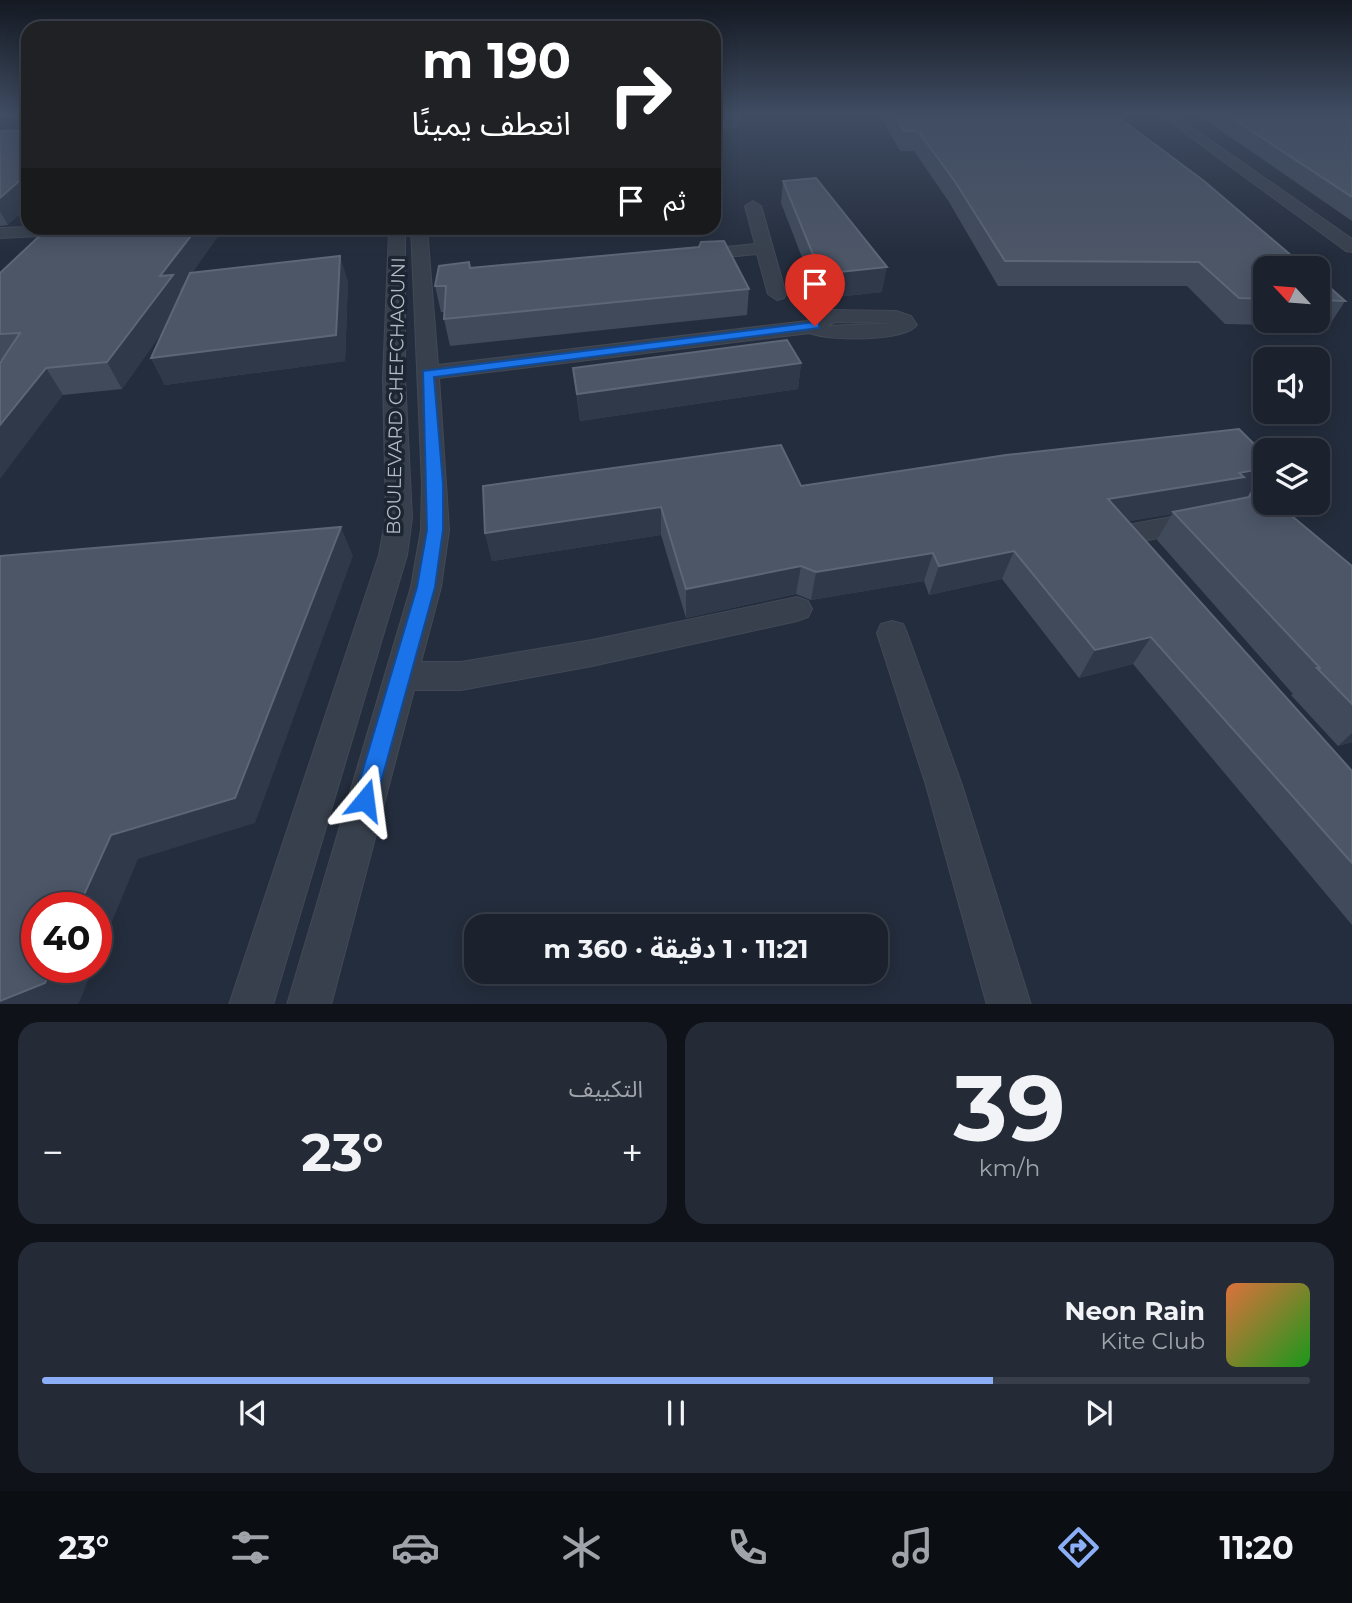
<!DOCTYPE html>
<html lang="ar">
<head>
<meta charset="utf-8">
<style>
  :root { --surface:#1b222e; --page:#242a36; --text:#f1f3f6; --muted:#a0a4aa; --line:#393f4a; --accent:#8caef6 }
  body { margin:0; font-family:Montserrat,"Noto Sans Arabic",sans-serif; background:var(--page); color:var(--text); direction:rtl; height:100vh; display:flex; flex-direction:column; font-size:26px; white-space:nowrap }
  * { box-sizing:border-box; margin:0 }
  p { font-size:23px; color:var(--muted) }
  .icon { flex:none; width:38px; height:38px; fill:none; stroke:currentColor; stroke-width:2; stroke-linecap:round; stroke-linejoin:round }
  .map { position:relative; height:1004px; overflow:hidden; direction:ltr }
  .details { display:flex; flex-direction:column; gap:18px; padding:18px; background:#0f1319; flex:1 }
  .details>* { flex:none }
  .top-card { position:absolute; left:21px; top:21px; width:700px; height:214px; border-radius:21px; box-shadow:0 4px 18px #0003,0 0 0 2px var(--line); direction:rtl; background:#202124; color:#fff; overflow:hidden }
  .needle { width:46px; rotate:296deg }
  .buttons { position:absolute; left:1253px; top:256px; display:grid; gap:14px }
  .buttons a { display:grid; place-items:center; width:77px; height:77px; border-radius:14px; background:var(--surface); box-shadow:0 4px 18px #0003,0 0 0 2px var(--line); font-size:35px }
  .speed { position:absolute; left:21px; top:892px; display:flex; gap:14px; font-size:35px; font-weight:700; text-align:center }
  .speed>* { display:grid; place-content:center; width:91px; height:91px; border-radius:50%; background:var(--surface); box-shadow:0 4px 18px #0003,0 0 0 2px var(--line); line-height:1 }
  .speed .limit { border:10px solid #d22; background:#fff; color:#111 }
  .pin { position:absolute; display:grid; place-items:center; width:60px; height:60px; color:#fff; margin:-72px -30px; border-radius:50% 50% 50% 0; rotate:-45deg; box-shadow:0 0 7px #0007 }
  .pin .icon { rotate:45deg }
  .me { position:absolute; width:77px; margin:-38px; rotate:16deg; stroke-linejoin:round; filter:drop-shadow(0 0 5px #0008) }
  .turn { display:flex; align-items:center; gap:24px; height:147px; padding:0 35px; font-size:32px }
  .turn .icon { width:91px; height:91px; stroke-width:2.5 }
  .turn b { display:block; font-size:49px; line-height:60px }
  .then { display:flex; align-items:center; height:66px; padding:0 35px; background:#0003; gap:14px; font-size:26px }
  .big { font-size:52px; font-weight:700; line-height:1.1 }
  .details .widget { flex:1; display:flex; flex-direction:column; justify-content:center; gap:10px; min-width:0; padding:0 24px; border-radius:21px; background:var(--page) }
  .details .dial { align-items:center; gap:0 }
  .dial b { font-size:91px; line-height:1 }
  .song { display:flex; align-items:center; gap:21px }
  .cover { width:84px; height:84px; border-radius:10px; background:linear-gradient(135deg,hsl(20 70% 55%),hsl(120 70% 35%)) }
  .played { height:7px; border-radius:4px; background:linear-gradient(90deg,var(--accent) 75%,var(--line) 75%) }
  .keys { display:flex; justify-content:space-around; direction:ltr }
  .heat { display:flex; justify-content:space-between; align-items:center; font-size:38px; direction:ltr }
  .details .tiles { flex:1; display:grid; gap:18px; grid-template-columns:1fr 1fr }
  .widget:last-child { grid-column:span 2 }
  .trip { position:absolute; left:464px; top:914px; width:424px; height:70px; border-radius:21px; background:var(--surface); box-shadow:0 4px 18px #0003,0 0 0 2px var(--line); font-weight:700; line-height:70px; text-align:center; direction:rtl }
  .tab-bar { display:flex; height:112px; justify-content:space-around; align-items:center; background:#0b0e12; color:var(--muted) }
  .tab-bar .icon { width:49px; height:49px }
  .tab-bar .selected { color:var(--accent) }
  .tab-bar b { font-size:32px; color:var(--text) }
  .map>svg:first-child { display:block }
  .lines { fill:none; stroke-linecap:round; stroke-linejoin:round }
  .minor-casing { stroke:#414956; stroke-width:2 }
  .minor { fill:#38404d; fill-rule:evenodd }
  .wall { fill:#404a5b; fill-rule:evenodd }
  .shaded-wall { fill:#2f394a }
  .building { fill:#4c5667; stroke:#5c6676; stroke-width:2 }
  .route { fill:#1a73e8; stroke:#114b97; stroke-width:2 }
  .labels { text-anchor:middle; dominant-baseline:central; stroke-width:7; stroke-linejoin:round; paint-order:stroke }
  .street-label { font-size:19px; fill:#b4bbc8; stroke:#1d2532 }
</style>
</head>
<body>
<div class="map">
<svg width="1352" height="1005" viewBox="0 0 1352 1005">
  <rect width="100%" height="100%" fill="#242d3d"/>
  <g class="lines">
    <g class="minor-casing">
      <path id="minor" d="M 728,114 L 740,114 L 738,125 L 714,132 L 714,124 L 727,120 Z
        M 1159,114 L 1173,114 L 1352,239 L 1352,252 L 1346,251 Z
        M 753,201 L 761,206 L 786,294 L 784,298 L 777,300 L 768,294 L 757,254 L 696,260 L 687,255 L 696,250 L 755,244 L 745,206 Z
        M 28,227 L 87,228 L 88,229 L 80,234 L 0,238 L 0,228 Z
        M 171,228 L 405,228 L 405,378 L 412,518 L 407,555 L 273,1005 L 229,1005 L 379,555 L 386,518 L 383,378 L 389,233 L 178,234 L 172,233 Z
        M 411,228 L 427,228 L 438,365 L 807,321 L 832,310 L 896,311 L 911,316 L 917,325 C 904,342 829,341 810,333 L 439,378 L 449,530 L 441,587 L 421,662 L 461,662 L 592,640 L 797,597 L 808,601 L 812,609 L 808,617 L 797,621 L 592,666 L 461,690 L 414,690 L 331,1005 L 287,1005 L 411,587 L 421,530 L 422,484 ZM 835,322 L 893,323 L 895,323 L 827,326 Z
        M 1198,512 L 1208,514 L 1211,521 L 1208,528 L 1143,541 L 1152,553 L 1148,560 C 1129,566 1106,546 1117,527 Z
        M 892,621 L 903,624 L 907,633 L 962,785 L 1031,1005 L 987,1005 L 926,785 L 877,633 L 881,624 Z"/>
    </g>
    <use href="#minor" class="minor"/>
  </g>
  <path class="wall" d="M 879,114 L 1114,114 L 1265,268 L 1265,320 L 1318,320 L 1318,277 L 1345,301 L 1329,326 L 1225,324 L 1187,286 L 998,286 L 949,202 L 914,151 L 900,151 Z
    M 1197,114 L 1352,114 L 1352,221 Z
    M 0,131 L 8,225 L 0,226 Z
    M 783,181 L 882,292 L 818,299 L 781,203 Z
    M 48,228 L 214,228 L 218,236 L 192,273 L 348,281 L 345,361 L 165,385 L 151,358 L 165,328 L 122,389 L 63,395 L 2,360 L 0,360 L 0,273 Z
    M 470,268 L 749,289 L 747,315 L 450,346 L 444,319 L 445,312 L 441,312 L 435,286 Z
    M 801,363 L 798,389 L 580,421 L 573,368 Z
    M 1265,455 L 1265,482 L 1260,490 L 1352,566 L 1352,742 L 1338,746 L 1291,695 L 1293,694 L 1157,540 L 1172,514 L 1129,521 L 1352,771 L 1352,925 L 1133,664 L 1079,678 L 1002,579 L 929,595 L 924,581 L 811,600 L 796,594 L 686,618 L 661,535 L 492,561 L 485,533 L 801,486 ZM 1248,496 L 1247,498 L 1229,501 L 1230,499 Z"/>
  <path class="shaded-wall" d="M 28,173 L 28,207 L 8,225 L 0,211 L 0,198 Z
    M 197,228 L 214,228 L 218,236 L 180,290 L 185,300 L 122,389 L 107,362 L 160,276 Z
    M 340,256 L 348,281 L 345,361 L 165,385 L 151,358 Z
    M 887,267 L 882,292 L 818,299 L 821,274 Z
    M 801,363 L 798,389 L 580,421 L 577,394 Z
    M 46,368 L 63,395 L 0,479 L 0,425 Z
    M 1265,468 L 1265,482 L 1257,494 L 1255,486 L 1248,496 L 1230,499 L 1226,505 L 1173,512 L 1172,514 L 1094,527 L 1108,499 Z
    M 661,507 L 661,535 L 492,561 L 485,533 Z
    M 341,527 L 353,556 L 255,823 L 138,859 L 96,960 L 96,908 L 78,908 L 111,835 Z
    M 1014,551 L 1002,579 L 929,595 L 939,566 Z
    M 933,553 L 924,581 L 811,600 L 816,572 Z
    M 801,566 L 796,594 L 686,618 L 686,589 Z
    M 1151,637 L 1133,664 L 1079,678 L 1095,650 Z
    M 1352,733 L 1352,742 L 1338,746 Z
    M 52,968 L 93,968 L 79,1003 L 76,1005 L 0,1005 L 0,1001 Z"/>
  <path class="building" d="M 894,114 L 1114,114 L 1204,181 L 1306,268 L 1265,268 L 1265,299 L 1239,298 L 1199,262 L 1005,261 L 954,180 L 918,131 L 904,131 Z
    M 1226,114 L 1352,114 L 1352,197 Z
    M 28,130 L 28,173 L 0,198 L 0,131 Z
    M 816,178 L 887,267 L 821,274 L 783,181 Z
    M 48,228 L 197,228 L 160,276 L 173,275 L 107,362 L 46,368 L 0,425 L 0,363 L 20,333 L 0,334 L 0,273 Z
    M 724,241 L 749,289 L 444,319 L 446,286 L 435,286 L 439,266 L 469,262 L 470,268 L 699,247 L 701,242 Z
    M 340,256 L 336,335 L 151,358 L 190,273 Z
    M 1318,277 L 1345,301 L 1318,300 Z
    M 787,340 L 801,363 L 577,394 L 573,368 Z
    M 1239,429 L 1265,455 L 1265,468 L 1239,473 L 1244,477 L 1108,499 L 1352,771 L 1352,863 L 1151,637 L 1095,650 L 1014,551 L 939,566 L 933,553 L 816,572 L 801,566 L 686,589 L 661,507 L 485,533 L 483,486 L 781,445 L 801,486 L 1006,455 Z
    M 1255,486 L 1265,495 L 1265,502 L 1275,502 L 1352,566 L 1352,704 L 1317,668 L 1320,668 L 1173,512 L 1249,497 Z
    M 341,527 L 235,798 L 111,835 L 78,908 L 37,908 L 37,968 L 52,968 L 45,983 L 0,1001 L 0,556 Z"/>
  <linearGradient id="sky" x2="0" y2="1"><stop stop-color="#141922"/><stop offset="0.45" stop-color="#3f4c62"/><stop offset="1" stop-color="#3f4c62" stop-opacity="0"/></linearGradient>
  <rect width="1352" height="254" fill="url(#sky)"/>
  <path class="route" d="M 815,322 L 819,323 L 819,328 L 434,377 L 443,484 L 443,530 L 435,587 L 376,800 L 373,807 L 365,811 L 357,807 L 354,800 L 417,587 L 427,530 L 423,371 Z"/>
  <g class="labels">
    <g class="street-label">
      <text transform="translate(396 396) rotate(-89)">BOULEVARD CHEFCHAOUNI</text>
    </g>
  </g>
</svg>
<div class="buttons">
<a><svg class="needle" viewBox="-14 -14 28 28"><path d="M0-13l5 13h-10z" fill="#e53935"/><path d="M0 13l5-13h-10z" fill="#a0a4aa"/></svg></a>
<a><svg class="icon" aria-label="sound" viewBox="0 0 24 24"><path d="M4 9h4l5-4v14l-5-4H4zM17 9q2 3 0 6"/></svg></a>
<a><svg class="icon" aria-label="layers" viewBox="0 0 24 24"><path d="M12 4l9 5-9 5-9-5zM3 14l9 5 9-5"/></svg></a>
</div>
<div class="speed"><div class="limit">40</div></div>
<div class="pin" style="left:815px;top:326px;background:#d93025"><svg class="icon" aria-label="arrive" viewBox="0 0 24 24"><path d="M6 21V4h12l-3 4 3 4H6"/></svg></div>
<svg class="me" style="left:365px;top:800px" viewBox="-20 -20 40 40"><path d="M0-17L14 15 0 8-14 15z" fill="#1a73e8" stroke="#fff" stroke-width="4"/></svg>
<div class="trip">11:21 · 1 دقيقة · 360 m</div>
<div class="top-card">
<div class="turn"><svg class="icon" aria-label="right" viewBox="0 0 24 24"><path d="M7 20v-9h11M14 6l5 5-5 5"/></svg><div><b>190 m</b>انعطف يمينًا</div></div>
<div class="then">ثم<svg class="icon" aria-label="arrive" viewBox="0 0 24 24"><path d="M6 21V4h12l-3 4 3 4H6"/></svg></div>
</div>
</div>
<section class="details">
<div class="tiles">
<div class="widget dial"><b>39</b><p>km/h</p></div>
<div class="widget"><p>التكييف</p>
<div class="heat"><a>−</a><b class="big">23°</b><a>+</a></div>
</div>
<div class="widget">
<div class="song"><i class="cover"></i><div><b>Neon Rain</b><p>Kite Club</p></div></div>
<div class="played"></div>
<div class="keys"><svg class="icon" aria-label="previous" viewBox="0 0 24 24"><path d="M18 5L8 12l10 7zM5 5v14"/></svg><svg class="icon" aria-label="pause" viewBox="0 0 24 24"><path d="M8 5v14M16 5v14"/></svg><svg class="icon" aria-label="next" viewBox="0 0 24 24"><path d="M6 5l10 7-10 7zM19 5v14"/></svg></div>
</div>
</div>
</section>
<nav class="tab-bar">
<b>11:20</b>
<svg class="icon selected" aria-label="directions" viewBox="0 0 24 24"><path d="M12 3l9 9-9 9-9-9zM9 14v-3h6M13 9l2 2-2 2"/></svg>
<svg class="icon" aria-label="music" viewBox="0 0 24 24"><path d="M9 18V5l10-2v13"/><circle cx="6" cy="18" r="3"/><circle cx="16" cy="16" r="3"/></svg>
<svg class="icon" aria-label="phone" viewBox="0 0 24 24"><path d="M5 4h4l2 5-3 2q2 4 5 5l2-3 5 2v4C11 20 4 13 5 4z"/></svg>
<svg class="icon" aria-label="climate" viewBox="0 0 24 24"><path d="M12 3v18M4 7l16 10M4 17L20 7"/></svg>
<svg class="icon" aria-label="car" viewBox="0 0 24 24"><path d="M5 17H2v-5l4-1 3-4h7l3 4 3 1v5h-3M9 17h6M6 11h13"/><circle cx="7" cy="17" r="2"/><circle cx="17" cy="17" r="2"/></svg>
<svg class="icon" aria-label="filters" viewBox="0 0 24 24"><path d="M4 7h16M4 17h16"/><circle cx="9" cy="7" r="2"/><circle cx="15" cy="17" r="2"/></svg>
<b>23°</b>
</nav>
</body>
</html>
